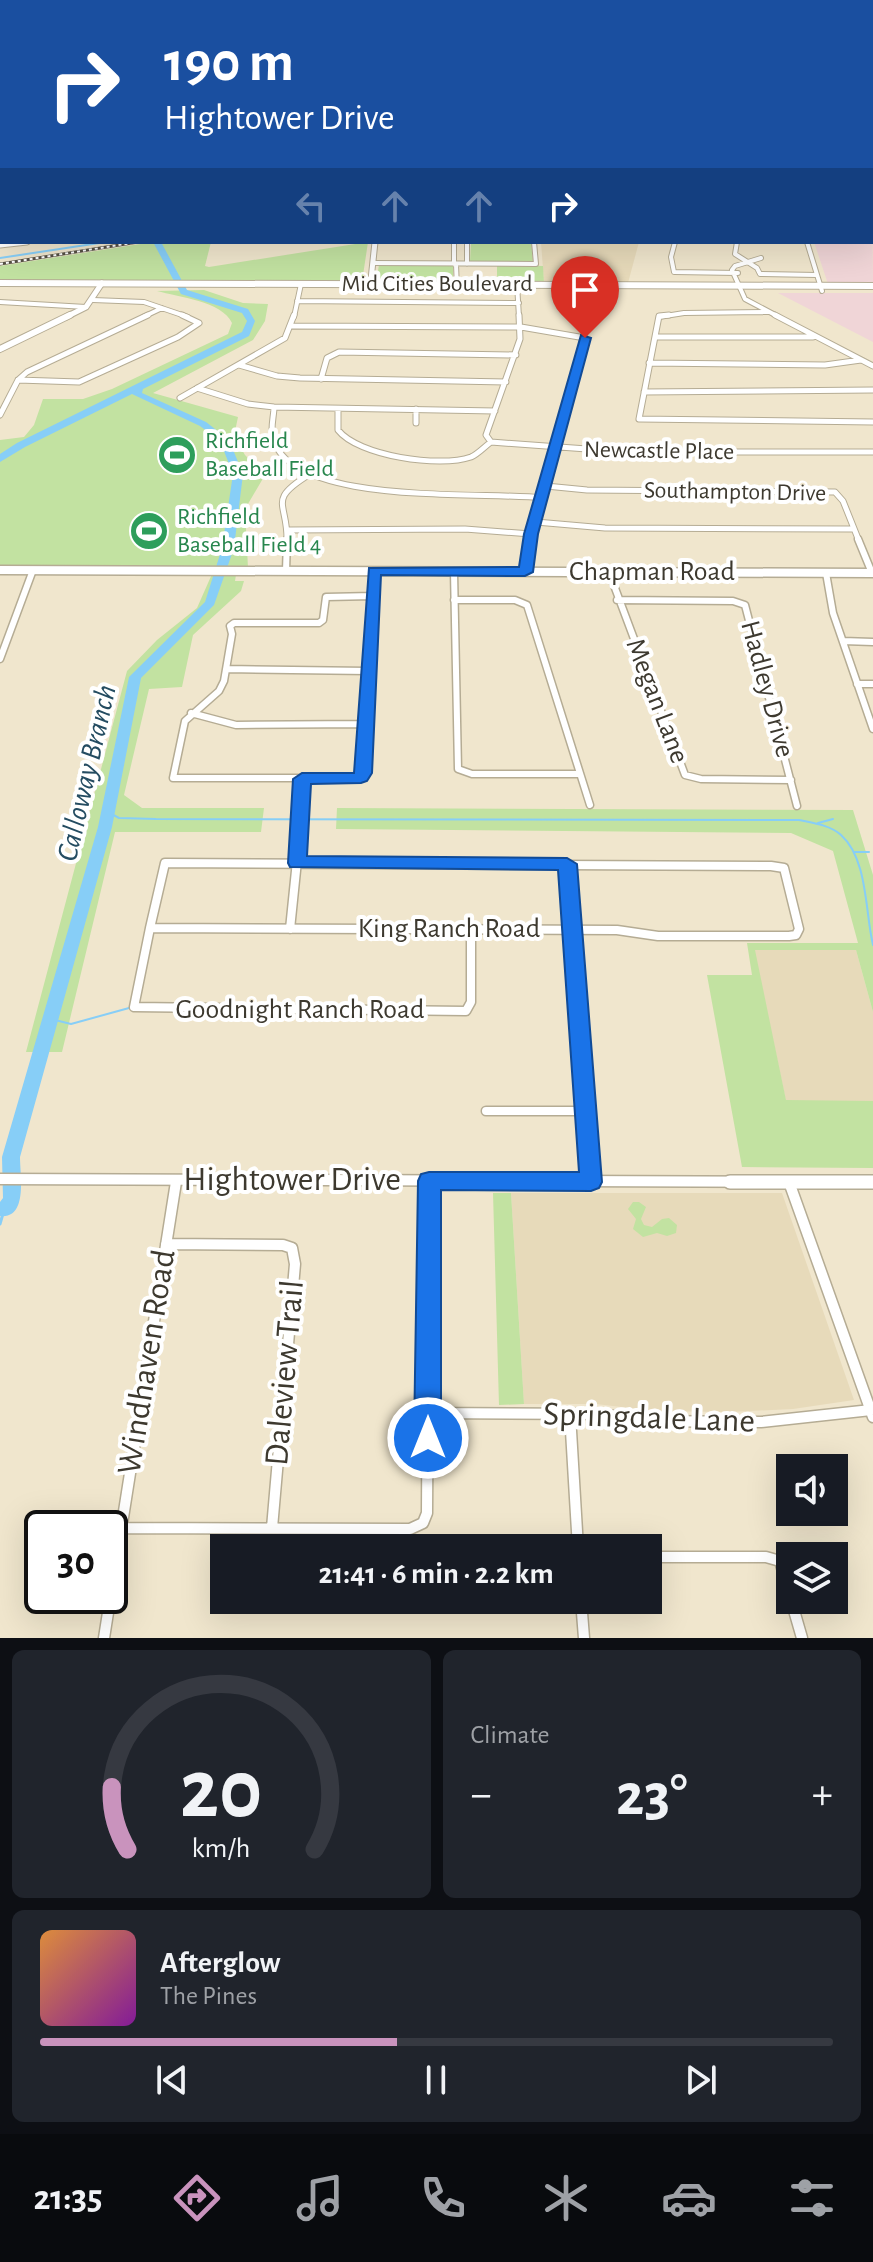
<!DOCTYPE html>
<html lang="en">
<head>
<meta charset="utf-8">
<style>
  :root { --surface:#171b24; --page:#20242c; --text:#f1f3f6; --muted:#9ea1a6; --line:#363941; --accent:#c993bd }
  body { margin:0; font-family:"Alegreya Sans",sans-serif; background:var(--page); color:var(--text); height:100vh; display:flex; flex-direction:column; font-size:30px; white-space:nowrap }
  * { box-sizing:border-box; margin:0 }
  p { font-size:26px; color:var(--muted) }
  .icon { flex:none; width:44px; height:44px; fill:none; stroke:currentColor; stroke-width:2; stroke-linecap:round; stroke-linejoin:round }
  .map { position:relative; height:1638px; overflow:hidden }
  .details { display:flex; flex-direction:column; gap:12px; padding:12px; background:#0d0f14; flex:1 }
  .details>* { flex:none }
  .banner { position:absolute; left:0px; top:0px; width:874px; height:244px; box-shadow:0 8px 32px #0002; background:#1a4fa0; color:#fff; overflow:hidden }
  .fabs { position:absolute; left:776px; top:1454px; display:grid; gap:16px }
  .fabs a { display:grid; place-items:center; width:72px; height:72px; border-radius:0px; background:var(--surface); box-shadow:0 8px 32px #0002; font-size:40px }
  .speed { position:absolute; left:24px; top:1510px; display:flex; gap:16px; font-size:40px; font-weight:700; text-align:center }
  .speed>* { display:grid; place-content:center; width:104px; height:104px; border-radius:50%; background:var(--surface); box-shadow:0 8px 32px #0002; line-height:1 }
  .speed .limit { border:4px solid #111; border-radius:12px; background:#fff; color:#111 }
  .pin { position:absolute; display:grid; place-items:center; width:68px; height:68px; color:#fff; margin:-82px -34px; border-radius:50% 50% 50% 0; rotate:-45deg; box-shadow:0 0 8px #0007 }
  .pin .icon { rotate:45deg }
  .me { position:absolute; width:88px; margin:-44px; rotate:0deg; stroke-linejoin:round; filter:drop-shadow(0 0 6px #0008) }
  .turn { display:flex; align-items:center; gap:28px; height:168px; padding:0 32px; font-size:36px }
  .turn .icon { width:104px; height:104px; stroke-width:2.5 }
  .turn b { display:block; font-size:56px; line-height:68px }
  .lanes { display:flex; align-items:center; height:76px; padding:0 32px; background:#0003; justify-content:center; gap:40px; direction:ltr }
  .lanes .off { opacity:.35 }
  .big { font-size:60px; font-weight:700; line-height:1.1 }
  .details .tile { flex:1; display:flex; flex-direction:column; justify-content:center; gap:12px; min-width:0; padding:0 28px; border-radius:12px; background:var(--page) }
  .details .dial { align-items:center; gap:0 }
  .dial svg { height:208px; overflow:visible; fill:none; stroke:var(--line); stroke-width:7; stroke-linecap:round; text-anchor:middle }
  .dial text { fill:var(--text); stroke:none }
  .song { display:flex; align-items:center; gap:24px }
  .cover { width:96px; height:96px; border-radius:12px; background:linear-gradient(135deg,hsl(30 70% 55%),hsl(290 70% 35%)) }
  .played { height:8px; border-radius:4px; background:linear-gradient(90deg,var(--accent) 45%,var(--line) 45%) }
  .keys { display:flex; justify-content:space-around; direction:ltr }
  .heat { display:flex; justify-content:space-between; align-items:center; font-size:44px; direction:ltr }
  .details .tiles { flex:1; display:grid; gap:12px; grid-template-columns:1fr 1fr }
  .tile:last-child { grid-column:span 2 }
  .trip { position:absolute; left:210px; top:1534px; width:452px; height:80px; border-radius:0px; background:var(--surface); box-shadow:0 8px 32px #0002; font-weight:700; line-height:80px; text-align:center }
  .dock { display:flex; height:128px; justify-content:space-around; align-items:center; background:#090b0e; color:var(--muted) }
  .dock .icon { width:56px; height:56px }
  .dock .active { color:var(--accent) }
  .dock b { font-size:36px; color:var(--text) }
  .map>svg:first-child { display:block }
  .commercial { fill:#f0d5d7 }
  .built { fill:#e7daba }
  .green { fill:#c2e2a1 }
  .lines { fill:none; stroke-linecap:round; stroke-linejoin:round }
  .stream-far1 { stroke:#87cef7; stroke-width:2 }
  .stream { stroke:#87cef7; stroke-width:3 }
  .river { fill:#87cef7; fill-rule:evenodd }
  .minor-far5-casing { stroke:#b5ac94; stroke-width:4 }
  .minor-far4-casing { stroke:#b5ac94; stroke-width:6 }
  .minor-far3-casing { stroke:#b5ac94; stroke-width:7 }
  .minor-far2-casing { stroke:#b5ac94; stroke-width:9 }
  .minor-far1-casing { stroke:#b5ac94; stroke-width:11 }
  .minor-casing { stroke:#b5ac94; stroke-width:13 }
  .tertiary-far4-casing { stroke:#b5ac94; stroke-width:7 }
  .tertiary-far3-casing { stroke:#b5ac94; stroke-width:8 }
  .tertiary-far2-casing { stroke:#b5ac94; stroke-width:11 }
  .tertiary-far1-casing { stroke:#b5ac94; stroke-width:13 }
  .tertiary-casing { stroke:#b5ac94; stroke-width:16 }
  .secondary-casing { stroke:#b5ac94; stroke-width:8 }
  .minor-far5 { stroke:#fff; stroke-width:3 }
  .minor-far4 { stroke:#fff; stroke-width:4 }
  .minor-far3 { stroke:#fff; stroke-width:5 }
  .minor-far2 { stroke:#fff; stroke-width:6 }
  .minor-far1 { stroke:#fff; stroke-width:8 }
  .minor { stroke:#fff; stroke-width:10 }
  .tertiary-far4 { stroke:#fff; stroke-width:5 }
  .tertiary-far3 { stroke:#fff; stroke-width:6 }
  .tertiary-far2 { stroke:#fff; stroke-width:8 }
  .tertiary-far1 { stroke:#fff; stroke-width:10 }
  .tertiary { stroke:#fff; stroke-width:13 }
  .secondary { stroke:#fff; stroke-width:6 }
  .rail-casing { stroke:#555044; stroke-width:3 }
  .rail { stroke:#fff; stroke-width:2; stroke-dasharray:3; stroke-linecap:butt }
  .route { fill:#1a73e8; stroke:#114b97; stroke-width:2 }
  .labels { text-anchor:middle; dominant-baseline:central; stroke-width:8; stroke-linejoin:round; paint-order:stroke }
  .far-street-label { font-size:24px; fill:#3d392f; stroke:#fff }
  .far-leisure-label { font-size:24px; fill:#27864d; stroke:#fff; text-anchor:start }
  .street-label { font-size:28px; fill:#3d392f; stroke:#fff }
  .water-label { font-size:30px; font-style:italic; fill:#244c61; stroke:#fff }
  .near-street-label { font-size:34px; fill:#3d392f; stroke:#fff }
</style>
</head>
<body>
<div class="map">
<svg width="873" height="1638" viewBox="0 0 873 1638">
  <rect width="100%" height="100%" fill="#f0e6cd"/>
  <path class="commercial" d="M 872,170 L 873,284 L 828,284 L 814,242 L 872,242 Z
    M 778,293 L 873,293 L 873,342 Z"/>
  <path class="built" d="M 541,242 L 639,242 L 628,283 L 544,283 Z
    M 754,949 L 856,950 L 873,1012 L 873,1101 L 786,1101 Z
    M 511,1193 L 782,1193 L 854,1400 L 793,1409 L 729,1412 L 654,1411 L 596,1404 L 524,1404 Z"/>
  <path class="green" d="M 153,242 L 211,242 L 205,266 L 209,267 L 368,242 L 362,282 L 0,281 L 0,266 Z
    M 471,242 L 531,242 L 533,262 L 470,262 Z
    M 379,265 L 450,265 L 453,266 L 453,281 L 376,282 Z
    M 497,265 L 543,266 L 544,283 L 497,283 Z
    M 204,290 L 243,303 L 268,304 L 265,321 L 253,340 L 153,393 L 238,417 L 234,436 L 245,455 L 265,475 L 245,509 L 248,568 L 0,566 L 0,440 L 24,437 L 34,425 L 43,399 L 83,399 L 112,389 L 228,334 L 232,323 C 222,301 178,297 157,291 Z
    M 212,574 L 236,575 L 235,581 L 244,581 L 241,591 L 193,635 L 182,687 L 149,689 L 124,795 L 142,808 L 264,808 L 261,832 L 115,832 L 62,1052 L 26,1052 L 127,671 L 157,640 L 197,608 Z
    M 337,808 L 853,810 L 873,875 L 873,1012 L 856,950 L 755,950 L 786,1100 L 873,1101 L 873,1168 L 742,1167 L 707,975 L 752,975 L 747,943 L 858,943 L 833,851 L 791,833 L 336,829 Z
    M 493,1193 L 511,1193 L 524,1404 L 499,1405 Z
    M 633,1202 L 639,1202 L 646,1207 L 641,1219 L 644,1225 L 652,1227 L 662,1219 L 669,1218 L 677,1225 L 676,1233 L 667,1236 L 657,1233 L 643,1237 L 633,1229 L 636,1219 L 628,1209 Z"/>
  <g class="lines">
    <path class="stream-far1" d="M 0,258 L 106,242
      M 108,812 L 119,818 L 156,819 L 799,820 C 813,823 830,825 841,835 C 868,859 865,912 873,945
      M 818,823 L 833,819
      M 855,852 L 869,852
      M 56,1000 L 55,1020 L 71,1024 L 129,1008"/>
    <path class="stream" d="M 0,1224 L 4,1210"/>
    <path class="river" d="M 231,0 L 229,2 L 223,2 L 225,0 Z
      M 153,242 L 161,242 L 187,290 L 248,309 L 255,321 L 249,336 L 143,389 L 142,393 L 206,422 L 229,440 L 243,474 L 234,548 L 214,605 L 141,678 L 112,827 L 20,1157 C 20,1175 28,1219 0,1216 L 0,1202 L 3,1198 L 2,1157 L 98,827 L 129,677 L 205,602 L 222,548 L 233,474 L 220,441 L 200,426 L 132,394 L 25,447 L 0,462 L 0,454 L 17,443 L 242,332 L 247,321 L 242,313 L 181,294 Z"/>
    <g class="minor-far5-casing">
      <path id="minor-far5" d="M 388,2 L 407,0
        M 0,104 L 2,110"/>
    </g>
    <g class="minor-far4-casing">
      <path id="minor-far4" d="M 454,242 L 454,264
        M 467,242 L 467,264
        M 675,242 L 671,257 L 674,272 L 738,273
        M 737,242 L 735,254 L 757,268 L 760,274 L 817,275
        M 807,242 L 822,291
        M 761,258 L 735,266 L 732,270 L 745,299 L 779,317
        M 373,263 L 536,264 L 534,242
        M 456,264 L 457,289
        M 517,284 L 519,317
        M 93,300 L 144,302 L 188,317
        M 297,301 L 519,303
        M 0,302 L 86,307
        M 143,317 L 162,308
        M 294,317 L 301,284
        M 659,317 L 684,313 L 769,312"/>
    </g>
    <g class="minor-far3-casing">
      <path id="minor-far3" d="M 669,315 L 659,316 L 639,419 L 873,422
        M 775,315 L 873,366
        M 292,326 L 521,327 L 585,338 L 530,541
        M 655,337 L 813,337
        M 649,363 L 825,365 L 861,360
        M 239,365 L 277,376 L 300,378 L 506,382
        M 321,379 L 327,358 L 339,352 L 516,355
        M 18,380 L 79,382 L 178,337 L 199,323 L 182,315
        M 197,388 L 248,404 L 274,407 L 495,411
        M 644,392 L 873,390
        M 180,398 L 285,338 L 294,315
        M 274,407 C 274,416 270,429 273,438 C 290,507 484,491 542,498
        M 338,409 L 338,430 C 358,456 440,468 471,457 C 478,454 484,447 491,442 L 628,452 L 873,452
        M 416,409 L 416,423
        M 0,415 L 18,380 L 27,372 L 148,315
        M 491,442 L 486,435 L 520,339 L 519,315
        M 546,486 L 587,490 L 835,492 L 843,501 L 859,541
        M 536,522 L 605,528 L 854,529
        M 287,530 L 465,529 L 531,534
        M 287,541 C 288,502 266,501 310,474"/>
    </g>
    <g class="minor-far2-casing">
      <path id="minor-far2" d="M 858,539 L 872,573
        M 286,571 L 287,539
        M 454,572 L 458,769 L 472,774 L 580,774
        M 525,572 L 530,539
        M 609,572 L 685,775 L 701,779 L 791,780
        M 826,573 L 833,613 L 873,729
        M 373,596 L 361,778 L 173,778 L 185,721 L 219,691 L 224,681 L 232,634 L 230,626 L 234,623 L 319,623 L 323,620 L 326,597 Z
        M 373,596 L 374,571
        M 454,600 L 515,600 L 527,605 L 590,805
        M 617,600 L 733,601 L 745,605 L 797,806
        M 843,641 L 873,642
        M 0,659 L 33,570
        M 227,669 L 368,671
        M 857,684 L 873,684
        M 191,713 L 236,725 L 364,724
        M 301,824 L 302,779"/>
    </g>
    <g class="minor-far1-casing">
      <path id="minor-far1" d="M 165,863 L 771,866 L 784,868 L 799,929 L 796,935 L 789,936 L 658,936 L 617,930 L 150,928 Z
        M 567,864 L 591,1182
        M 150,928 L 134,1007 L 466,1011 L 471,1002 L 471,930
        M 290,929 L 301,822
        M 486,1111 L 586,1111
        M 175,1184 L 176,1180"/>
    </g>
    <g class="minor-casing">
      <path id="minor" d="M 789,1182 L 873,1417
        M 166,1244 L 283,1245 L 292,1248 L 295,1264 L 272,1528
        M 428,1413 L 602,1414 L 642,1421 L 761,1422 L 871,1410
        M 570,1414 L 578,1548
        M 121,1528 L 410,1529 L 423,1523 L 427,1513 L 429,1182
        M 648,1557 L 766,1557 L 780,1561 L 790,1596
        M 581,1600 L 584,1638
        M 791,1600 L 802,1638
        M 104,1638 L 176,1182"/>
    </g>
    <g class="tertiary-far4-casing">
      <path id="tertiary-far4" d="M 0,245 L 27,242
        M 370,289 L 375,242
        M 66,317 L 86,307 L 102,283"/>
    </g>
    <g class="tertiary-far3-casing">
      <path id="tertiary-far3" d="M 0,349 L 70,315"/>
    </g>
    <g class="tertiary-far2-casing">
      <path id="tertiary-far2" d="M 0,570 L 873,573"/>
    </g>
    <g class="tertiary-far1-casing">
      <path id="tertiary-far1" d="M 0,1179 L 873,1182"/>
    </g>
    <g class="tertiary-casing">
      <path id="tertiary" d="M 730,1182 L 873,1182"/>
    </g>
    <g class="secondary-casing">
      <path id="secondary" d="M 872,140 L 873,143
        M 872,153 L 873,156
        M 0,283 L 873,286"/>
    </g>
    <use href="#minor-far5" class="minor-far5"/>
    <use href="#minor-far4" class="minor-far4"/>
    <use href="#minor-far3" class="minor-far3"/>
    <use href="#minor-far2" class="minor-far2"/>
    <use href="#minor-far1" class="minor-far1"/>
    <use href="#minor" class="minor"/>
    <use href="#tertiary-far4" class="tertiary-far4"/>
    <use href="#tertiary-far3" class="tertiary-far3"/>
    <use href="#tertiary-far2" class="tertiary-far2"/>
    <use href="#tertiary-far1" class="tertiary-far1"/>
    <use href="#tertiary" class="tertiary"/>
    <use href="#secondary" class="secondary"/>
    <g class="rail-casing">
      <path id="rail" d="M 0,264 L 138,242"/>
    </g>
    <use href="#rail" class="rail"/>
  </g>
  <path class="route" d="M 581,335 L 591,338 L 538,534 L 533,572 L 525,576 L 381,575 L 372,773 L 367,781 L 361,783 L 311,784 L 307,856 L 567,858 L 577,864 L 602,1182 L 599,1188 L 591,1191 L 441,1190 L 441,1438 L 437,1447 L 428,1451 L 418,1447 L 414,1438 L 418,1181 L 421,1174 L 429,1172 L 579,1172 L 558,870 L 290,867 L 288,863 L 293,779 L 302,773 L 354,773 L 369,568 L 519,567 L 524,534 Z"/>
  <defs>
    <g id="stadium-disc" transform="scale(2)"><circle r="9.5" fill="#2e9e5b" stroke="#fff"/><path d="M0-5a6.5 5 0 1 0 0 10a6.5 5 0 1 0 0-10ZM-3.5-1.8h7v3.6h-7Z" fill="#fff"/></g>
  </defs>
  <g fill-rule="evenodd">
    <use href="#stadium-disc" x="177" y="455"/>
    <use href="#stadium-disc" x="149" y="531"/>
  </g>
  <g class="labels">
    <g class="far-street-label">
      <text x="437" y="284">Mid Cities Boulevard</text>
      <text transform="translate(659 451) rotate(1)">Newcastle Place</text>
      <text transform="translate(735 492) rotate(1)">Southampton Drive</text>
    </g>
    <g class="far-leisure-label">
      <text x="205" y="441">Richfield<tspan x="205" dy="28">Baseball Field</tspan></text>
      <text x="177" y="517">Richfield<tspan x="177" dy="28">Baseball Field 4</tspan></text>
    </g>
    <g class="street-label">
      <text x="652" y="572">Chapman Road</text>
      <text transform="translate(767 689) rotate(75)">Hadley Drive</text>
      <text transform="translate(657 701) rotate(69)">Megan Lane</text>
      <text x="449" y="929">King Ranch Road</text>
      <text x="300" y="1010">Goodnight Ranch Road</text>
    </g>
    <g class="water-label">
      <text transform="translate(87 773) rotate(-77)">Calloway Branch</text>
    </g>
    <g class="near-street-label">
      <text x="292" y="1180">Hightower Drive</text>
      <text transform="translate(147 1362) rotate(-81)">Windhaven Road</text>
      <text transform="translate(285 1373) rotate(-85)">Daleview Trail</text>
      <text transform="translate(649 1418) rotate(2)">Springdale Lane</text>
    </g>
  </g>
</svg>
<div class="fabs">
<a><svg class="icon" aria-label="sound" viewBox="0 0 24 24"><path d="M4 9h4l5-4v14l-5-4H4zM17 9q2 3 0 6"/></svg></a>
<a><svg class="icon" aria-label="layers" viewBox="0 0 24 24"><path d="M12 4l9 5-9 5-9-5zM3 14l9 5 9-5"/></svg></a>
</div>
<div class="speed"><div class="limit">30</div></div>
<div class="pin" style="left:585px;top:338px;background:#d93025"><svg class="icon" aria-label="arrive" viewBox="0 0 24 24"><path d="M6 21V4h12l-3 4 3 4H6"/></svg></div>
<svg class="me" style="left:428px;top:1438px" viewBox="-20 -20 40 40"><circle r="17" fill="#1a73e8" stroke="#fff" stroke-width="3"/><path d="M0-11L8 9 0 5-8 9z" fill="#fff"/></svg>
<div class="trip">21:41 · 6 min · 2.2 km</div>
<div class="banner">
<div class="turn"><svg class="icon" aria-label="right" viewBox="0 0 24 24"><path d="M7 20v-9h11M14 6l5 5-5 5"/></svg><div><b>190 m</b>Hightower Drive</div></div>
<div class="lanes"><svg class="icon off" aria-label="left" viewBox="0 0 24 24"><path d="M17 20v-9H6M10 6l-5 5 5 5"/></svg><svg class="icon off" aria-label="ahead" viewBox="0 0 24 24"><path d="M12 20V5M6 11l6-6 6 6"/></svg><svg class="icon off" aria-label="ahead" viewBox="0 0 24 24"><path d="M12 20V5M6 11l6-6 6 6"/></svg><svg class="icon" aria-label="right" viewBox="0 0 24 24"><path d="M7 20v-9h11M14 6l5 5-5 5"/></svg></div>
</div>
</div>
<section class="details">
<div class="tiles">
<div class="tile dial"><svg viewBox="0 0 100 80">
<path d="M14 69A42 42 0 1 1 86 69"/>
<path d="M14 69A42 42 0 0 1 8 45" stroke="#c993bd"/>
<text x="50" y="56" font-size="32" font-weight="700">20</text>
<text x="50" y="72" font-size="11">km/h</text>
</svg></div>
<div class="tile"><p>Climate</p>
<div class="heat"><a>−</a><b class="big">23°</b><a>+</a></div>
</div>
<div class="tile">
<div class="song"><i class="cover"></i><div><b>Afterglow</b><p>The Pines</p></div></div>
<div class="played"></div>
<div class="keys"><svg class="icon" aria-label="previous" viewBox="0 0 24 24"><path d="M18 5L8 12l10 7zM5 5v14"/></svg><svg class="icon" aria-label="pause" viewBox="0 0 24 24"><path d="M8 5v14M16 5v14"/></svg><svg class="icon" aria-label="next" viewBox="0 0 24 24"><path d="M6 5l10 7-10 7zM19 5v14"/></svg></div>
</div>
</div>
</section>
<nav class="dock">
<b>21:35</b>
<svg class="icon active" aria-label="directions" viewBox="0 0 24 24"><path d="M12 3l9 9-9 9-9-9zM9 14v-3h6M13 9l2 2-2 2"/></svg>
<svg class="icon" aria-label="music" viewBox="0 0 24 24"><path d="M9 18V5l10-2v13"/><circle cx="6" cy="18" r="3"/><circle cx="16" cy="16" r="3"/></svg>
<svg class="icon" aria-label="phone" viewBox="0 0 24 24"><path d="M5 4h4l2 5-3 2q2 4 5 5l2-3 5 2v4C11 20 4 13 5 4z"/></svg>
<svg class="icon" aria-label="climate" viewBox="0 0 24 24"><path d="M12 3v18M4 7l16 10M4 17L20 7"/></svg>
<svg class="icon" aria-label="car" viewBox="0 0 24 24"><path d="M5 17H2v-5l4-1 3-4h7l3 4 3 1v5h-3M9 17h6M6 11h13"/><circle cx="7" cy="17" r="2"/><circle cx="17" cy="17" r="2"/></svg>
<svg class="icon" aria-label="filters" viewBox="0 0 24 24"><path d="M4 7h16M4 17h16"/><circle cx="9" cy="7" r="2"/><circle cx="15" cy="17" r="2"/></svg>
</nav>
</body>
</html>
